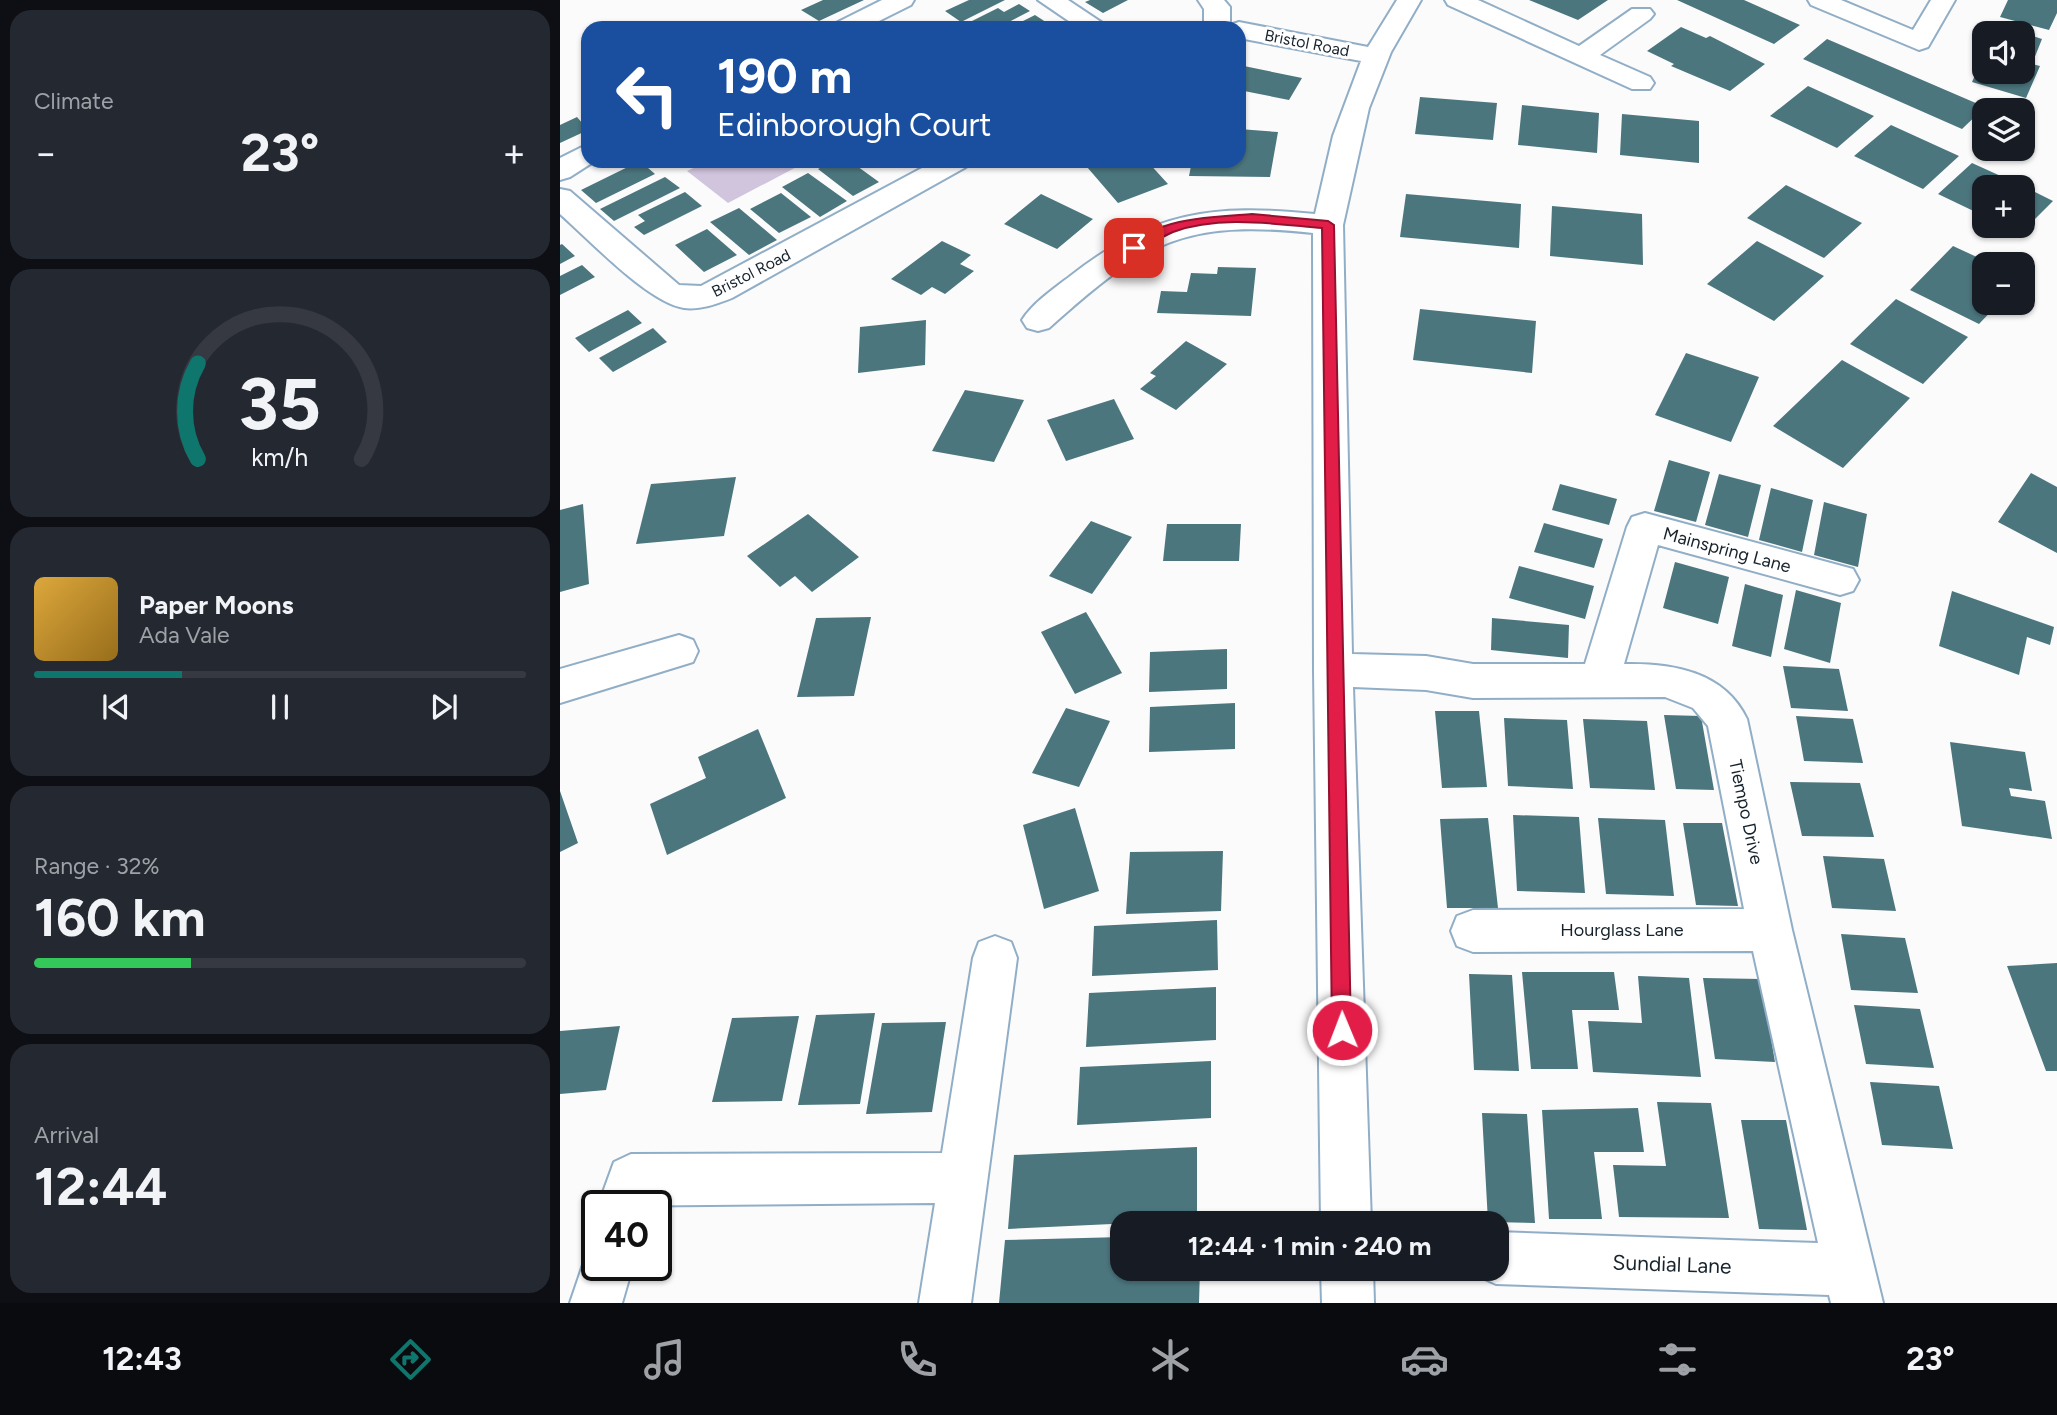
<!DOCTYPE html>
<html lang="en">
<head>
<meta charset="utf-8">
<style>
  :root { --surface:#171b24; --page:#242831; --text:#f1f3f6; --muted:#9ea1a6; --line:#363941; --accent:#0f766e }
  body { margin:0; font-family:Figtree,sans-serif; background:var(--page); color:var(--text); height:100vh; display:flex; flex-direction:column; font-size:26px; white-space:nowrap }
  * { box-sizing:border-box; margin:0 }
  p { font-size:23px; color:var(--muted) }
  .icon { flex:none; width:38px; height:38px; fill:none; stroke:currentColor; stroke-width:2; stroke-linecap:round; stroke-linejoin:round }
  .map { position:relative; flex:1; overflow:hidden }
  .panel { display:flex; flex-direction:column; gap:10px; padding:10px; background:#0d0f14; width:560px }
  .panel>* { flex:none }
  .banner { position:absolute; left:21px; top:21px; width:665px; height:147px; border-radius:21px; box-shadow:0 2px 5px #0004; background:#1a4fa0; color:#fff; overflow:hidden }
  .buttons { position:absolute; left:1412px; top:21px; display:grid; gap:14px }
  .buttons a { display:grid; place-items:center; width:63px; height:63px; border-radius:14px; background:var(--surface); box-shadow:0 2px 5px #0004; font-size:35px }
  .speed { position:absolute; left:21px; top:1190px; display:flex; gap:14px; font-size:35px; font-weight:700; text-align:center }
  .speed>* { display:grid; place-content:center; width:91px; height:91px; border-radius:50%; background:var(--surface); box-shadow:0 2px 5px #0004; line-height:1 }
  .speed .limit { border:4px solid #111; border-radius:10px; background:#fff; color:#111 }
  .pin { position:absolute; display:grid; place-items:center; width:60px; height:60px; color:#fff; margin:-30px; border-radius:14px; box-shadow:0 4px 10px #0006 }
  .me { position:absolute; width:77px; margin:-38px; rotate:359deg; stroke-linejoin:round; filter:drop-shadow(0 0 5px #0008) }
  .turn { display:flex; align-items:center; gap:24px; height:147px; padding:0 21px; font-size:32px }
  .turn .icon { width:91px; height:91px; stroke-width:2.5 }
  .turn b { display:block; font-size:49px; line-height:60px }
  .big { font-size:52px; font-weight:700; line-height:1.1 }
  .panel .tile { flex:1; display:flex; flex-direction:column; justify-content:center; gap:10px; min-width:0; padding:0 24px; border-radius:21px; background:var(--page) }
  .panel .dial { align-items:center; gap:0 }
  .dial svg { height:182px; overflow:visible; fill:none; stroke:var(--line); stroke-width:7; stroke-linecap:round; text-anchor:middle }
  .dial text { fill:var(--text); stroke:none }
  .song { display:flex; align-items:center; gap:21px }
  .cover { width:84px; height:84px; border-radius:10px; background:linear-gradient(135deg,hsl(40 70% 55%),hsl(40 70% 35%)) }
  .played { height:7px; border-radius:4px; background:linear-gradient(90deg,var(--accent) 30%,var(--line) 30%) }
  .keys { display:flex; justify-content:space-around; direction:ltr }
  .heat { display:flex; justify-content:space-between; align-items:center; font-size:38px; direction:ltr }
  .charge { height:10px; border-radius:5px; background:linear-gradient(90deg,#34c759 32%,var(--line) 0) }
  .trip { position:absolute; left:550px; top:1211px; width:399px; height:70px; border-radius:21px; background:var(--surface); box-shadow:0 2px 5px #0004; font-weight:700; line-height:70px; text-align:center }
  .tab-bar { display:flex; height:112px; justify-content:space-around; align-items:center; background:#090b0e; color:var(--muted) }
  .tab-bar .icon { width:49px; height:49px }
  .tab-bar .active { color:var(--accent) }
  .tab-bar b { font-size:32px; color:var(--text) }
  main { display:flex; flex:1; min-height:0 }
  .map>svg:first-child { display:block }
  .green { fill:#d1c5de }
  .building { fill:#4c767e }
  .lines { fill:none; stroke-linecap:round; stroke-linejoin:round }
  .minor-casing { stroke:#91aec7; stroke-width:4 }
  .minor { fill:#fff; fill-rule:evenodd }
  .route { fill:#e11d48; stroke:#92132f; stroke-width:2 }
  .labels { text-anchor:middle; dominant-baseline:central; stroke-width:6; stroke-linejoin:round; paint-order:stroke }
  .far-street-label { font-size:16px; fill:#17232c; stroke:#fff }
  .street-label { font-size:18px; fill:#17232c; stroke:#fff }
  .near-street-label { font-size:21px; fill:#17232c; stroke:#fff }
</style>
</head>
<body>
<main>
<section class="panel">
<div class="tile"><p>Climate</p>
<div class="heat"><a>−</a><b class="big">23°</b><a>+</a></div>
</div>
<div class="tile dial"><svg viewBox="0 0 100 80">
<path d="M14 69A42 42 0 1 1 86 69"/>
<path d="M14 69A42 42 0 0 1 14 27" stroke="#0f766e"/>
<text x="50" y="56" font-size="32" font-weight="700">35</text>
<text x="50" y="72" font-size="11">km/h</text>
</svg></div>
<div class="tile">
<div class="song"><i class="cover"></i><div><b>Paper Moons</b><p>Ada Vale</p></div></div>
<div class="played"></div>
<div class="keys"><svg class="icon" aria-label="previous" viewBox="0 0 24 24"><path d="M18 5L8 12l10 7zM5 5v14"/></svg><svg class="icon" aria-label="pause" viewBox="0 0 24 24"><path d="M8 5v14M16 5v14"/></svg><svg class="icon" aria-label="next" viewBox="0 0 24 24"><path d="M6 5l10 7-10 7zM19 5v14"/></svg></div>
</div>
<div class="tile"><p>Range · 32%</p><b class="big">160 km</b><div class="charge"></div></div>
<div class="tile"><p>Arrival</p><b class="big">12:44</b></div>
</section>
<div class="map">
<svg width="1497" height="1303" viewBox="0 0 1497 1303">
  <rect width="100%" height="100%" fill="#fbfbfb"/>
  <path class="green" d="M 148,161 L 248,161 L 168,203 L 127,171 Z"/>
  <path class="building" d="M 263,0 L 304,0 L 259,21 L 241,10 Z
    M 409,0 L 445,0 L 401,22 L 385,11 Z
    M 530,0 L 568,0 L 543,13 L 525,2 Z
    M 969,0 L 1048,0 L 1018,20 Z
    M 1117,0 L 1184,0 L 1240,25 L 1214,44 Z
    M 1448,0 L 1497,0 L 1497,13 L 1489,30 L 1440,17 Z
    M 459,4 L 470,11 L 437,28 L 412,28 L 406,24 L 438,8 L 444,12 Z
    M 475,15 L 492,26 L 449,28 Z
    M 1121,27 L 1146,38 L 1150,36 L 1205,64 L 1170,91 L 1111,66 L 1114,64 L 1087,51 Z
    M 1463,33 L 1482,39 L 1472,64 L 1480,66 L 1466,98 L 1412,82 L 1424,56 L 1424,72 L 1463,72 Z
    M 1267,39 L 1425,107 L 1402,129 L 1243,59 Z
    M 679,65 L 742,78 L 729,100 L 679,90 Z
    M 1248,86 L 1314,116 L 1277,148 L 1210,116 Z
    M 860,97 L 937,103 L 933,140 L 855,134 Z
    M 962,105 L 1039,113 L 1037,153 L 958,145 Z
    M 1062,114 L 1139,121 L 1139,163 L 1060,155 Z
    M 17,117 L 28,130 L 0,143 L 0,125 Z
    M 1331,125 L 1399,156 L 1363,189 L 1294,156 Z
    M 679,129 L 718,132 L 710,177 L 629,176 L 632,161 L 679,161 Z
    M 80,161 L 95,174 L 36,203 L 21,190 Z
    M 274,161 L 290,161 L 319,182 L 293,196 L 258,169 Z
    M 543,161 L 587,161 L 608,184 L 558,203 L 527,167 Z
    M 1412,163 L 1465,187 L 1493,201 L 1461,233 L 1445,226 L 1463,226 L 1463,187 L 1424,187 L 1424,216 L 1378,194 Z
    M 248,173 L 287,201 L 260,217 L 222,187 Z
    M 105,177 L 120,188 L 54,221 L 40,209 Z
    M 1226,185 L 1302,223 L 1264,258 L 1187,218 Z
    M 125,192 L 142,206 L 84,235 L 74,227 L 85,221 L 78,215 Z
    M 221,193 L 251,217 L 219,233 L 190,209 Z
    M 481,194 L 533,219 L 497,249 L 444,224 Z
    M 846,194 L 961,204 L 959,248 L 840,237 Z
    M 992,206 L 1082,214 L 1083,265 L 990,256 Z
    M 179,208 L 217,240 L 189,255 L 150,222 Z
    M 147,229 L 177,255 L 144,272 L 115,245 Z
    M 382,241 L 411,255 L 400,264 L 414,271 L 385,294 L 372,287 L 361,295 L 331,279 Z
    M 1197,241 L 1264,276 L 1214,321 L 1147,284 Z
    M 2,244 L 15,256 L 0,264 L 0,245 Z
    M 1393,246 L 1432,264 L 1424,264 L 1424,303 L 1439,303 L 1419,324 L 1350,290 Z
    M 22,265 L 35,277 L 0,295 L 0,276 Z
    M 658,267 L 696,268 L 691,316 L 597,313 L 601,291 L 627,292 L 631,273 L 657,274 Z
    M 1336,299 L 1408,337 L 1363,384 L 1290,344 Z
    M 860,309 L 976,321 L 972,373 L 853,360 Z
    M 68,310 L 82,323 L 29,352 L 15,338 Z
    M 366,320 L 365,365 L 298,373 L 300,327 Z
    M 93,328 L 107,342 L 53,372 L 39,358 Z
    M 626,341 L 667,364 L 616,410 L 580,389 L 596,376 L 590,373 Z
    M 1126,353 L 1199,377 L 1171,442 L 1095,415 Z
    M 1282,360 L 1350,398 L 1283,468 L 1213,426 Z
    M 405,390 L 464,400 L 434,462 L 372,451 Z
    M 554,399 L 574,439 L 506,461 L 487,420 Z
    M 1109,460 L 1150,472 L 1136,522 L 1094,511 Z
    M 1471,473 L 1497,487 L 1497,553 L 1438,522 Z
    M 1159,474 L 1201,485 L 1188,537 L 1145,525 Z
    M 176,477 L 164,536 L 76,544 L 91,484 Z
    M 1000,484 L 1057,499 L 1049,525 L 992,510 Z
    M 1211,488 L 1253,500 L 1242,552 L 1199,540 Z
    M 1264,502 L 1307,514 L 1298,567 L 1254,555 Z
    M 23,504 L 29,584 L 0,592 L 0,510 Z
    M 248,514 L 299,557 L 252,592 L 235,576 L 220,587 L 187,556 Z
    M 531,521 L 572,537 L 532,594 L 489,576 Z
    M 984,523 L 1043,539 L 1034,568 L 974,552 Z
    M 607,524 L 681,524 L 679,561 L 603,561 Z
    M 1115,562 L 1169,577 L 1158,624 L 1103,608 Z
    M 959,566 L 1034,586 L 1025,619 L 949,598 Z
    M 1185,584 L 1223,595 L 1211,657 L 1172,646 Z
    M 1236,590 L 1281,603 L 1270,663 L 1224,649 Z
    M 1392,591 L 1494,627 L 1490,645 L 1467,637 L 1459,675 L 1379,646 Z
    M 526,612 L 562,673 L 515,694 L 481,632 Z
    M 311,617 L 294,696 L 237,697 L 256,618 Z
    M 932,618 L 1009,625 L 1008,658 L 931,650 Z
    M 667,649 L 667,689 L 589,692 L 590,652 Z
    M 1223,666 L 1279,669 L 1288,711 L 1231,708 Z
    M 675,703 L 675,749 L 589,752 L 590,707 Z
    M 506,708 L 550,721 L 519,787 L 472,773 Z
    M 875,711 L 919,711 L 927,787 L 882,788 Z
    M 1104,715 L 1141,716 L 1154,790 L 1116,789 Z
    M 1236,716 L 1293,719 L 1303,763 L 1244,761 Z
    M 944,718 L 1007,720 L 1013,789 L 948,786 Z
    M 1023,719 L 1087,721 L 1095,790 L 1030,788 Z
    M 198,729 L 226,798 L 107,855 L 90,804 L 146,778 L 138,757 Z
    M 1390,742 L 1465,752 L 1472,791 L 1449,788 L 1451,796 L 1485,801 L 1492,839 L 1402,826 Z
    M 1230,782 L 1300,783 L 1314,837 L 1242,836 Z
    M 0,791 L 18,843 L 0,852 Z
    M 515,808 L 539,891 L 484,909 L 463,825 Z
    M 953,815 L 1019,817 L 1025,893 L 957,891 Z
    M 928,818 L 938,908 L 887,908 L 880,819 Z
    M 1038,818 L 1105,820 L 1114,896 L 1046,894 Z
    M 1123,823 L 1162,823 L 1178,906 L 1136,905 Z
    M 663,851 L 661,911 L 566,914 L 570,852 Z
    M 1263,856 L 1324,859 L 1336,911 L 1272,908 Z
    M 657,920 L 658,970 L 532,976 L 534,926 Z
    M 1281,934 L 1345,938 L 1358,993 L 1291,990 Z
    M 1497,963 L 1497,1071 L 1486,1071 L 1447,966 Z
    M 962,972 L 1054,972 L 1059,1010 L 1012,1010 L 1018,1069 L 971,1069 Z
    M 909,974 L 952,975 L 959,1071 L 914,1070 Z
    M 1078,976 L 1129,978 L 1141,1077 L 1033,1072 L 1028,1021 L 1082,1023 Z
    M 1143,978 L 1201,979 L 1215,1062 L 1155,1059 Z
    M 656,987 L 656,1040 L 526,1047 L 529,993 Z
    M 1294,1005 L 1360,1009 L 1374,1068 L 1306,1064 Z
    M 315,1013 L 300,1104 L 238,1105 L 256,1015 Z
    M 239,1016 L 222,1101 L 152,1102 L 172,1018 Z
    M 386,1022 L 372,1112 L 306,1114 L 322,1023 Z
    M 60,1026 L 46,1090 L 0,1094 L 0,1031 Z
    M 651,1061 L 651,1118 L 517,1125 L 520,1067 Z
    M 1310,1082 L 1379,1086 L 1393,1149 L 1322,1145 Z
    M 1097,1102 L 1151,1103 L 1169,1218 L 1059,1217 L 1053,1165 L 1106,1166 Z
    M 1078,1108 L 1084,1152 L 1034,1152 L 1042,1219 L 989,1219 L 982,1110 Z
    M 922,1113 L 967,1114 L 975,1223 L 928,1222 Z
    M 1181,1120 L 1226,1120 L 1247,1230 L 1199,1229 Z
    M 637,1147 L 637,1220 L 448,1229 L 454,1155 Z
    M 562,1237 L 562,1269 L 640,1269 L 639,1303 L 439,1303 L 445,1240 Z"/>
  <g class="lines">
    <g class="minor-casing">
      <path id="minor" d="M 322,0 L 354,0 L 351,5 L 305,28 L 272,28 L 276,23 Z
        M 478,0 L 508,0 L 550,28 L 519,28 Z
        M 638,0 L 664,0 L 670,7 L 670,25 L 679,22 L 808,47 L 837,0 L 861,0 L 831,52 L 809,108 L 783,225 L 792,654 L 866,656 L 913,664 L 1025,664 L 1067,527 L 1072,517 L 1085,513 L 1293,569 L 1299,580 L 1293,591 L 1280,595 L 1098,545 L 1064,664 C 1112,663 1164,671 1187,719 L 1232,930 L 1323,1303 L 1271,1303 L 1269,1295 L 936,1284 L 918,1276 L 915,1269 L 936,1269 L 936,1232 L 1258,1243 L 1193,951 L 913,952 L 897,946 L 891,931 L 897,916 L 913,910 L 1184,909 L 1148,726 L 1133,708 L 1105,697 L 913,698 L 866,690 L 793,687 L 811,1223 L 761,1223 L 754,670 L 753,233 C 623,219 585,242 489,328 L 478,331 L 467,328 L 462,320 C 473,303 493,289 509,277 C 593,211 652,204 755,214 L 773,136 L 801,61 L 679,38 L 679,28 L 644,28 L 644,9 Z
        M 885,0 L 918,0 L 1019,46 L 1072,9 L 1090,9 L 1094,14 L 1090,19 L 1040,55 L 1090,77 L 1094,83 L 1090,89 L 1072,89 L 888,5 Z
        M 1248,0 L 1281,0 L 1353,30 L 1371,0 L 1395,0 L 1368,47 L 1359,50 L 1251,5 Z
        M 28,144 L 28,161 L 35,161 L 10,177 L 0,180 L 0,158 Z
        M 375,161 L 410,161 L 406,167 L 172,298 C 157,304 140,310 124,308 C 87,302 30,240 0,214 L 0,189 L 10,191 L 119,285 L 141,286 Z
        M 119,635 L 133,640 L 138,651 L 133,662 L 0,703 L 0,669 Z
        M 435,936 L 451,942 L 457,958 L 411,1303 L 359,1303 L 375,1203 L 38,1206 L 54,1162 L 71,1154 L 382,1153 L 413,958 L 419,942 Z
        M 37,1244 L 37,1265 L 73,1265 L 62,1303 L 10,1303 L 29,1247 Z
        M 761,1269 L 813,1269 L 814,1303 L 762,1303 Z"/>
    </g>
    <use href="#minor" class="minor"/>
  </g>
  <path class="route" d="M 692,214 L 768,221 L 774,225 L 791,1030 L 788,1036 L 782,1039 L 775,1036 L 772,1030 L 762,228 C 714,224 659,215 613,232 C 601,237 590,245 579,251 L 568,248 C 598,217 652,217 692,214 Z"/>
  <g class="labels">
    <g class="far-street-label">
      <text transform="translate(747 43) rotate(11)">Bristol Road</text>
      <text transform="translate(191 273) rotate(-27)">Bristol Road</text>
    </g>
    <g class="street-label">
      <text transform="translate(1167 550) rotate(15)">Mainspring Lane</text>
      <text transform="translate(1186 812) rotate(78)">Tiempo Drive</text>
      <text x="1062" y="930">Hourglass Lane</text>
    </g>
    <g class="near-street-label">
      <text transform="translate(1112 1264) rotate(2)">Sundial Lane</text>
    </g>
  </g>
</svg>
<div class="buttons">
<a><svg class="icon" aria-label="sound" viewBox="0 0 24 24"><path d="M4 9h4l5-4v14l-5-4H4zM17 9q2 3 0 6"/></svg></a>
<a><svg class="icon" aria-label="layers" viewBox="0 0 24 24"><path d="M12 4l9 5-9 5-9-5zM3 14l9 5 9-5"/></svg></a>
<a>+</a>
<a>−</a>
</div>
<div class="speed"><div class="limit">40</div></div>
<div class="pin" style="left:574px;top:248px;background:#d93025"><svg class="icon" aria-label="arrive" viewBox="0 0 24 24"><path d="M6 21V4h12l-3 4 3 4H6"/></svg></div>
<svg class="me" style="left:782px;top:1030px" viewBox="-20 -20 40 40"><circle r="17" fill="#e11d48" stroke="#fff" stroke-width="3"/><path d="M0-11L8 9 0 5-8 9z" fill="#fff"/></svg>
<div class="trip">12:44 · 1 min · 240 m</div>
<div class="banner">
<div class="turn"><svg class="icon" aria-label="left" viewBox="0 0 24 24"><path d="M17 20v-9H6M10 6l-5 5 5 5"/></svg><div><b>190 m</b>Edinborough Court</div></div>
</div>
</div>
</main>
<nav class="tab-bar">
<b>12:43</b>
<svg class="icon active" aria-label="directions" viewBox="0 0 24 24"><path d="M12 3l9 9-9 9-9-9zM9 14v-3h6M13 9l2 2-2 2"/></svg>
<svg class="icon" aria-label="music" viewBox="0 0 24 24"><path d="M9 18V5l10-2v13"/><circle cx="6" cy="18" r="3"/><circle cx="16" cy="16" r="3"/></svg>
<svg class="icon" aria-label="phone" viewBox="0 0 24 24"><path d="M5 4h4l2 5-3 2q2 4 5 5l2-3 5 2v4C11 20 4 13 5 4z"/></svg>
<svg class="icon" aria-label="climate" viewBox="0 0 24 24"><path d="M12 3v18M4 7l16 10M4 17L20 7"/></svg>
<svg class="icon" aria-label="car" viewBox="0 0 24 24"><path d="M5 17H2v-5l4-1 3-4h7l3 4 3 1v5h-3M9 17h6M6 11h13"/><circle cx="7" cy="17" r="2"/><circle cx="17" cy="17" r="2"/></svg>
<svg class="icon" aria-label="filters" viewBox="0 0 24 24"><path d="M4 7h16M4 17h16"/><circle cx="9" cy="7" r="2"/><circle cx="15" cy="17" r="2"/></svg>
<b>23°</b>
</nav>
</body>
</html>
